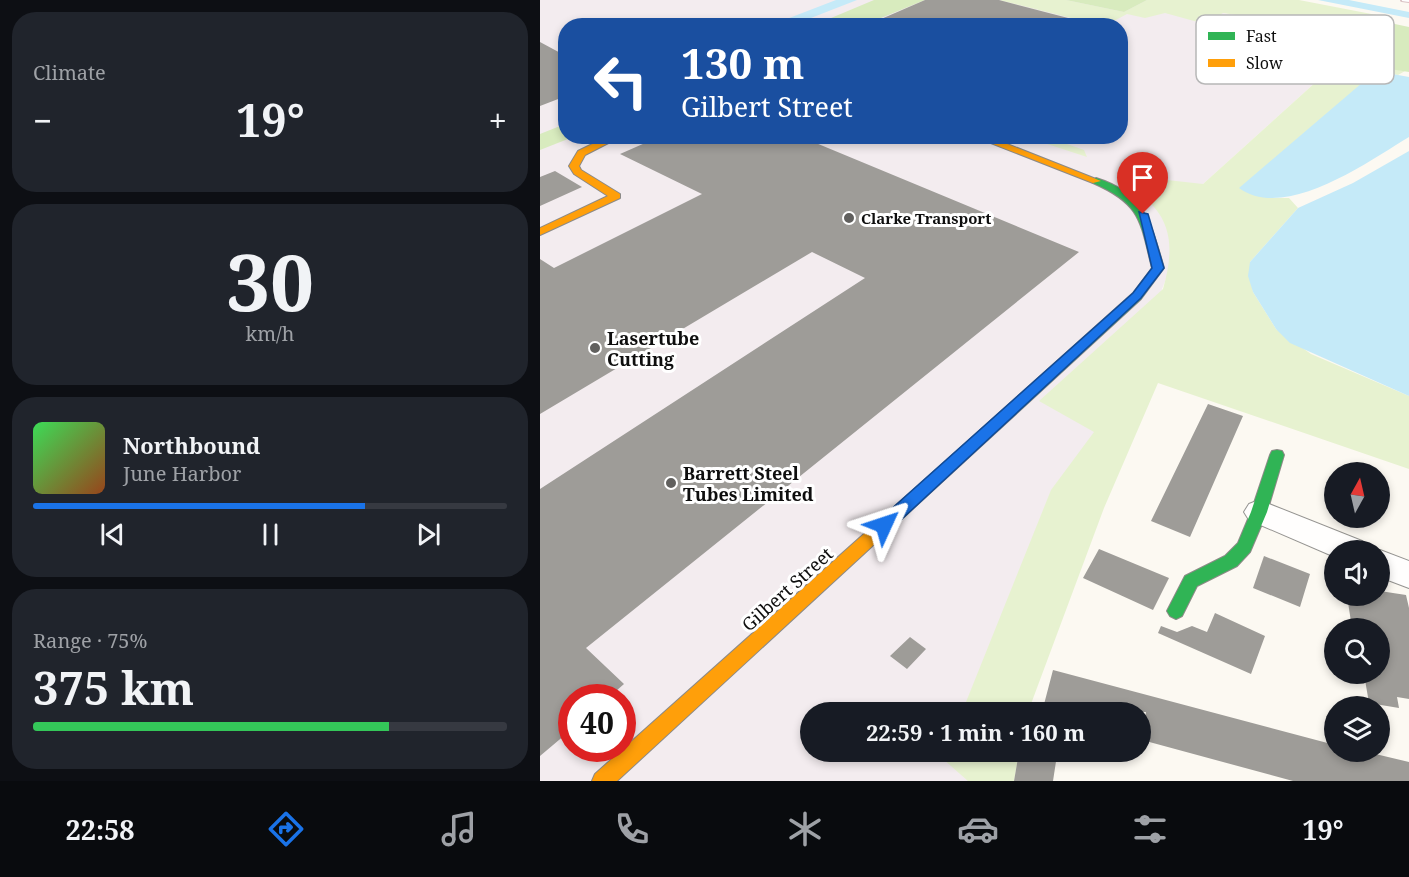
<!DOCTYPE html>
<html lang="en">
<head>
<meta charset="utf-8">
<style>
  :root { --surface:#171b24; --page:#20242c; --text:#f1f3f6; --muted:#9ea1a6; --line:#363941; --accent:#1a73e8 }
  body { margin:0; font-family:"Noto Serif",serif; background:var(--page); color:var(--text); height:100vh; display:flex; flex-direction:column; font-size:22px; white-space:nowrap }
  * { box-sizing:border-box; margin:0 }
  p { font-size:20px; color:var(--muted) }
  .icon { flex:none; width:33px; height:33px; fill:none; stroke:currentColor; stroke-width:2; stroke-linecap:round; stroke-linejoin:round }
  .map { position:relative; flex:1; overflow:hidden }
  .side { display:flex; flex-direction:column; gap:12px; padding:12px; background:#0d0f14; width:540px }
  .side>* { flex:none }
  .banner { position:absolute; left:18px; top:18px; width:570px; height:126px; border-radius:24px; box-shadow:0 3px 9px #0003; background:#1a4fa0; color:#fff; overflow:hidden }
  .needle { width:39px; rotate:8deg }
  .controls { position:absolute; left:784px; top:462px; display:grid; gap:12px }
  .controls a { display:grid; place-items:center; width:66px; height:66px; border-radius:50%; background:var(--surface); box-shadow:0 3px 9px #0003; font-size:30px }
  .speed { position:absolute; left:18px; top:684px; display:flex; gap:12px; font-size:30px; font-weight:700; text-align:center }
  .speed>* { display:grid; place-content:center; width:78px; height:78px; border-radius:50%; background:var(--surface); box-shadow:0 3px 9px #0003; line-height:1 }
  .speed .limit { border:9px solid #d22; background:#fff; color:#111 }
  .pin { position:absolute; display:grid; place-items:center; width:51px; height:51px; color:#fff; margin:-62px -26px; border-radius:50% 50% 50% 0; rotate:-45deg; box-shadow:0 0 6px #0007 }
  .pin .icon { rotate:45deg }
  .me { position:absolute; width:66px; margin:-33px; rotate:48deg; stroke-linejoin:round; filter:drop-shadow(0 0 4px #0008) }
  .turn { display:flex; align-items:center; gap:21px; height:126px; padding:0 24px; font-size:27px }
  .turn .icon { width:78px; height:78px; stroke-width:2.5 }
  .turn b { display:block; font-size:42px; line-height:51px }
  .big { font-size:45px; font-weight:700; line-height:1.1 }
  .side .card { flex:1; display:flex; flex-direction:column; justify-content:center; gap:9px; min-width:0; padding:0 21px; border-radius:24px; background:var(--page) }
  .side .dial { align-items:center; gap:0 }
  .dial b { font-size:78px; line-height:1 }
  .song { display:flex; align-items:center; gap:18px }
  .cover { width:72px; height:72px; border-radius:9px; background:linear-gradient(135deg,hsl(130 70% 55%),hsl(20 70% 35%)) }
  .played { height:6px; border-radius:3px; background:linear-gradient(90deg,var(--accent) 70%,var(--line) 70%) }
  .keys { display:flex; justify-content:space-around; direction:ltr }
  .heat { display:flex; justify-content:space-between; align-items:center; font-size:33px; direction:ltr }
  .charge { height:9px; border-radius:4px; background:linear-gradient(90deg,#34c759 75%,var(--line) 0) }
  .trip { position:absolute; left:260px; top:702px; width:351px; height:60px; border-radius:30px; background:var(--surface); box-shadow:0 3px 9px #0003; font-weight:700; line-height:60px; text-align:center }
  .tabs { display:flex; height:96px; justify-content:space-around; align-items:center; background:#090b0e; color:var(--muted) }
  .tabs .icon { width:42px; height:42px }
  .tabs .active { color:var(--accent) }
  .tabs b { font-size:27px; color:var(--text) }
  main { display:flex; flex:1; min-height:0 }
  .map>svg:first-child { display:block }
  .industrial { fill:#f3ecef; fill-rule:evenodd }
  .green { fill:#e7f2d0 }
  .forest { fill:#d8ebbe }
  .water { fill:#c5eaf8 }
  .building { fill:#9e9c98 }
  .lines { fill:none; stroke-linecap:round; stroke-linejoin:round }
  .street-casing { stroke:#959491; stroke-width:2 }
  .fast-casing { stroke:#8c8a87; stroke-width:2 }
  .slow-casing { stroke:#8c8a87; stroke-width:2 }
  .street { fill:#fffefd; fill-rule:evenodd }
  .fast { fill:#30b455; fill-rule:evenodd }
  .slow { fill:#ff9f0a; fill-rule:evenodd }
  .rail-casing { stroke:#d9c3c5; stroke-width:4 }
  .rail { stroke:#fff; stroke-width:2; stroke-dasharray:8; stroke-linecap:butt }
  .route { fill:#1a73e8; stroke:#114b97; stroke-width:1.5 }
  .poi-dot { fill:#61605e; stroke:#fff; stroke-width:2 }
  .labels { text-anchor:middle; dominant-baseline:central; stroke-width:6; stroke-linejoin:round; paint-order:stroke }
  .far-poi-label { font-size:15px; font-weight:bold; fill:#0e0e0e; stroke:#fff; text-anchor:start }
  .poi-label { font-size:18px; font-weight:bold; fill:#0e0e0e; stroke:#fff; text-anchor:start }
  .street-label { font-size:18px; fill:#0e0e0e; stroke:#fff }
  .key { fill:#fff; stroke:#b7b7b7; stroke-width:1.5 }
  .key-label { font-size:16px; fill:#0e0e0e }
</style>
</head>
<body>
<main>
<section class="side">
<div class="card"><p>Climate</p>
<div class="heat"><a>−</a><b class="big">19°</b><a>+</a></div>
</div>
<div class="card dial"><b>30</b><p>km/h</p></div>
<div class="card">
<div class="song"><i class="cover"></i><div><b>Northbound</b><p>June Harbor</p></div></div>
<div class="played"></div>
<div class="keys"><svg class="icon" aria-label="previous" viewBox="0 0 24 24"><path d="M18 5L8 12l10 7zM5 5v14"/></svg><svg class="icon" aria-label="pause" viewBox="0 0 24 24"><path d="M8 5v14M16 5v14"/></svg><svg class="icon" aria-label="next" viewBox="0 0 24 24"><path d="M6 5l10 7-10 7zM19 5v14"/></svg></div>
</div>
<div class="card"><p>Range · 75%</p><b class="big">375 km</b><div class="charge"></div></div>
</section>
<div class="map">
<svg width="869" height="781" viewBox="0 0 869 781">
  <rect width="100%" height="100%" fill="#fcf9f2"/>
  <path class="industrial" d="M 0,0 L 624,0 L 683,13 L 814,34 L 818,39 L 819,43 L 663,184 L 457,712 L 270,712 L 270,752 L 446,752 L 438,781 L 0,781 ZM 26,26 L 580,26 L 580,136 L 26,136 ZM 32,698 L 82,698 L 82,748 L 32,748 Z"/>
  <path class="green" d="M 459,0 L 526,0 L 584,12 L 607,0 L 759,0 L 847,17 L 850,23 L 805,62 L 865,71 L 858,75 L 836,71 L 729,198 L 749,198 L 758,208 L 710,262 L 713,292 L 736,329 L 771,354 L 869,396 L 869,469 L 618,383 L 564,508 L 488,712 L 422,712 L 511,490 L 554,432 L 499,401 L 623,289 C 631,261 635,231 614,207 C 609,201 603,197 597,190 L 609,178 L 663,184 L 819,43 L 814,34 L 683,13 L 665,24 L 625,13 L 605,18 L 587,14 L 570,23 L 576,25 L 559,25 Z
    M 496,136 L 512,137 L 510,138 L 544,150 L 547,157 L 492,139 Z
    M 406,752 L 479,752 L 474,781 L 428,781 L 403,759 Z"/>
  <path class="forest" d="M 334,0 L 385,0 L 324,25 L 272,26 Z
    M 526,0 L 607,0 L 584,12 Z
    M 850,23 L 869,27 L 869,72 L 804,62 Z
    M 25,124 L 26,136 L 33,137 L 0,150 L 0,134 Z"/>
  <path class="water" d="M 296,0 L 317,0 L 253,25 L 231,25 Z
    M 778,0 L 809,0 L 869,12 L 869,18 Z
    M 836,71 L 869,77 L 869,137 C 829,161 745,222 699,188 Z
    M 869,151 L 869,396 L 750,343 L 736,329 L 713,292 L 708,276 L 710,262 L 758,208 L 813,183 Z"/>
  <path class="building" d="M 385,0 L 459,0 L 532,19 L 531,26 L 325,26 Z
    M 0,42 L 26,56 L 26,96 L 0,106 Z
    M 121,136 L 259,136 L 539,252 L 46,648 L 84,684 L 68,698 L 32,698 L 32,729 L 0,756 L 0,489 L 325,278 L 272,252 L 0,414 L 0,259 L 14,268 L 162,194 L 80,154 Z
    M 15,171 L 42,187 L 0,206 L 0,177 Z
    M 668,404 L 703,416 L 650,537 L 611,521 Z
    M 559,549 L 629,578 L 613,610 L 543,578 Z
    M 724,556 L 770,574 L 760,607 L 713,588 Z
    M 840,591 L 866,595 L 869,608 L 869,699 L 857,697 L 859,708 L 829,703 L 824,674 L 840,674 L 840,628 L 812,628 L 807,596 L 840,596 Z
    M 675,613 L 725,636 L 711,674 L 618,633 L 621,626 L 637,632 L 652,626 L 667,632 Z
    M 370,637 L 386,649 L 367,669 L 350,656 Z
    M 513,670 L 795,745 L 795,752 L 827,752 L 869,762 L 869,781 L 753,781 L 602,740 L 606,712 L 502,712 Z
    M 479,752 L 501,752 L 517,755 L 513,781 L 474,781 Z"/>
  <g class="lines">
    <g class="street-casing">
      <path id="street" d="M 719,500 L 822,541 L 826,550 L 795,550 L 795,557 L 709,520 L 704,512 L 709,504 Z
        M 839,550 L 840,550 L 869,561 L 869,588 L 840,577 Z"/>
    </g>
    <g class="fast-casing">
      <path id="fast" d="M 556,178 C 605,193 611,224 624,268 L 601,299 L 428,458 L 418,458 L 416,454 L 418,450 L 593,293 L 612,268 C 600,220 601,204 553,183 L 551,181 Z
        M 737,450 L 742,451 L 744,455 L 727,512 L 710,552 L 697,566 L 657,586 L 642,616 L 636,619 L 630,616 L 627,611 L 645,576 L 685,556 L 698,543 L 711,512 L 730,455 L 732,451 Z"/>
    </g>
    <g class="slow-casing">
      <path id="slow" d="M 69,136 L 82,136 L 45,155 L 39,166 L 41,170 L 80,194 L 80,198 L 0,235 L 0,228 L 68,196 L 34,174 L 29,166 L 38,151 Z
        M 433,136 L 447,136 L 561,181 L 553,183 Z
        M 423,449 L 428,450 L 430,454 L 428,458 L 77,781 L 52,781 L 55,774 L 418,450 Z"/>
    </g>
    <use href="#street" class="street"/>
    <use href="#fast" class="fast"/>
    <use href="#slow" class="slow"/>
    <g class="rail-casing">
      <path id="rail" d="M 862,0 L 869,1"/>
    </g>
    <use href="#rail" class="rail"/>
  </g>
  <path class="route" d="M 599,212 L 608,214 L 624,268 L 601,298 L 350,530 L 339,530 L 336,525 L 339,520 L 593,293 L 612,268 Z"/>
  <g class="poi-dot">
    <circle cx="309" cy="218" r="6"/>
    <circle cx="55" cy="348" r="6"/>
    <circle cx="131" cy="483" r="6"/>
  </g>
  <g class="labels">
    <g class="far-poi-label">
      <text x="321" y="218">Clarke Transport</text>
    </g>
    <g class="poi-label">
      <text x="67" y="338">Lasertube<tspan x="67" dy="21">Cutting</tspan></text>
      <text x="143" y="473">Barrett Steel<tspan x="143" dy="21">Tubes Limited</tspan></text>
    </g>
    <g class="street-label">
      <text transform="translate(247 589) rotate(-42)">Gilbert Street</text>
    </g>
  </g>
  <rect x="656" y="15" width="198" height="69" rx="9" class="key"/>
  <rect x="668" y="32" width="27" height="8" fill="#30b455"/>
  <rect x="668" y="59" width="27" height="8" fill="#ff9f0a"/>
  <g class="key-label">
    <text x="706" y="42">Fast</text>
    <text x="706" y="69">Slow</text>
  </g>
</svg>
<div class="controls">
<a><svg class="needle" viewBox="-14 -14 28 28"><path d="M0-13l5 13h-10z" fill="#e53935"/><path d="M0 13l5-13h-10z" fill="#9ea1a6"/></svg></a>
<a><svg class="icon" aria-label="sound" viewBox="0 0 24 24"><path d="M4 9h4l5-4v14l-5-4H4zM17 9q2 3 0 6"/></svg></a>
<a><svg class="icon" aria-label="search" viewBox="0 0 24 24"><circle cx="10" cy="10" r="6"/><path d="M15 15l6 6"/></svg></a>
<a><svg class="icon" aria-label="layers" viewBox="0 0 24 24"><path d="M12 4l9 5-9 5-9-5zM3 14l9 5 9-5"/></svg></a>
</div>
<div class="speed"><div class="limit">40</div></div>
<div class="pin" style="left:603px;top:214px;background:#d93025"><svg class="icon" aria-label="arrive" viewBox="0 0 24 24"><path d="M6 21V4h12l-3 4 3 4H6"/></svg></div>
<svg class="me" style="left:344px;top:525px" viewBox="-20 -20 40 40"><path d="M0-17L14 15 0 8-14 15z" fill="#1a73e8" stroke="#fff" stroke-width="4"/></svg>
<div class="trip">22:59 · 1 min · 160 m</div>
<div class="banner">
<div class="turn"><svg class="icon" aria-label="left" viewBox="0 0 24 24"><path d="M17 20v-9H6M10 6l-5 5 5 5"/></svg><div><b>130 m</b>Gilbert Street</div></div>
</div>
</div>
</main>
<nav class="tabs">
<b>22:58</b>
<svg class="icon active" aria-label="directions" viewBox="0 0 24 24"><path d="M12 3l9 9-9 9-9-9zM9 14v-3h6M13 9l2 2-2 2"/></svg>
<svg class="icon" aria-label="music" viewBox="0 0 24 24"><path d="M9 18V5l10-2v13"/><circle cx="6" cy="18" r="3"/><circle cx="16" cy="16" r="3"/></svg>
<svg class="icon" aria-label="phone" viewBox="0 0 24 24"><path d="M5 4h4l2 5-3 2q2 4 5 5l2-3 5 2v4C11 20 4 13 5 4z"/></svg>
<svg class="icon" aria-label="climate" viewBox="0 0 24 24"><path d="M12 3v18M4 7l16 10M4 17L20 7"/></svg>
<svg class="icon" aria-label="car" viewBox="0 0 24 24"><path d="M5 17H2v-5l4-1 3-4h7l3 4 3 1v5h-3M9 17h6M6 11h13"/><circle cx="7" cy="17" r="2"/><circle cx="17" cy="17" r="2"/></svg>
<svg class="icon" aria-label="filters" viewBox="0 0 24 24"><path d="M4 7h16M4 17h16"/><circle cx="9" cy="7" r="2"/><circle cx="15" cy="17" r="2"/></svg>
<b>19°</b>
</nav>
</body>
</html>
